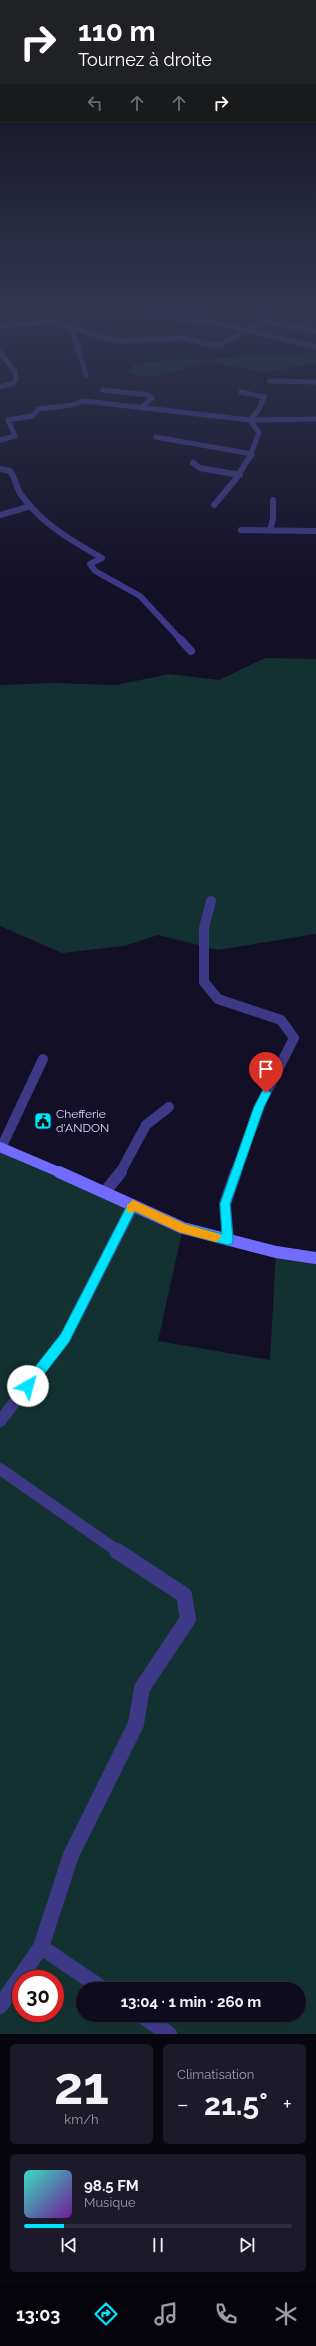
<!DOCTYPE html>
<html lang="fr">
<head>
<meta charset="utf-8">
<style>
  :root { --surface:#0e0b1c; --page:#1c1929; --text:#f1f3f6; --muted:#9b9ba3; --line:#2e2b3b; --accent:#00e3ff }
  body { margin:0; font-family:Raleway,sans-serif; background:var(--page); color:var(--text); height:100vh; display:flex; flex-direction:column; font-size:15px; white-space:nowrap }
  * { box-sizing:border-box; margin:0 }
  p { font-size:13px; color:var(--muted) }
  .icon { flex:none; width:22px; height:22px; fill:none; stroke:currentColor; stroke-width:2; stroke-linecap:round; stroke-linejoin:round }
  .map { position:relative; height:2034px; overflow:hidden }
  .side { display:flex; flex-direction:column; gap:10px; padding:10px; background:#08060f; flex:1 }
  .side>* { flex:none }
  .guide { position:absolute; left:0px; top:0px; width:316px; height:122px; box-shadow:0 1px 3px #0004,0 0 0 1px var(--line); background:#202124; color:#fff; overflow:hidden }
  .speed { position:absolute; left:12px; top:1970px; display:flex; gap:8px; font-size:20px; font-weight:700; text-align:center }
  .speed>* { display:grid; place-content:center; width:52px; height:52px; border-radius:50%; background:var(--surface); box-shadow:0 1px 3px #0004,0 0 0 1px var(--line); line-height:1 }
  .speed .limit { border:6px solid #d22; background:#fff; color:#111 }
  .pin { position:absolute; display:grid; place-items:center; width:34px; height:34px; color:#fff; margin:-41px -17px; border-radius:50% 50% 50% 0; rotate:-45deg; box-shadow:0 0 4px #0007 }
  .pin .icon { rotate:45deg }
  .me { position:absolute; width:44px; margin:-22px; rotate:38deg; stroke-linejoin:round; filter:drop-shadow(0 0 3px #0008) }
  .turn { display:flex; align-items:center; gap:14px; height:84px; padding:0 12px; font-size:18px }
  .turn .icon { width:52px; height:52px; stroke-width:2.5 }
  .turn b { display:block; font-size:28px; line-height:34px }
  .lanes { display:flex; align-items:center; height:38px; padding:0 12px; background:#0003; justify-content:center; gap:20px; direction:ltr }
  .lanes .off { opacity:.35 }
  .big { font-size:30px; font-weight:700; line-height:1.1 }
  .side .widget { flex:1; display:flex; flex-direction:column; justify-content:center; gap:6px; min-width:0; padding:0 14px; border-radius:6px; background:var(--page) }
  .side .dial { align-items:center; gap:0 }
  .dial b { font-size:52px; line-height:1 }
  .song { display:flex; align-items:center; gap:12px }
  .cover { width:48px; height:48px; border-radius:6px; background:linear-gradient(135deg,hsl(170 70% 55%),hsl(280 70% 35%)) }
  .played { height:4px; border-radius:2px; background:linear-gradient(90deg,var(--accent) 15%,var(--line) 15%) }
  .keys { display:flex; justify-content:space-around; direction:ltr }
  .heat { display:flex; justify-content:space-between; align-items:center; font-size:22px; direction:ltr }
  .side .tiles { flex:1; display:grid; gap:10px; grid-template-columns:1fr 1fr }
  .widget:last-child { grid-column:span 2 }
  .trip { position:absolute; left:76px; top:1982px; width:230px; height:40px; border-radius:20px; background:var(--surface); box-shadow:0 1px 3px #0004,0 0 0 1px var(--line); font-weight:700; line-height:40px; text-align:center }
  .menu { display:flex; height:64px; justify-content:space-around; align-items:center; background:#06040b; color:var(--muted) }
  .menu .icon { width:28px; height:28px }
  .menu .on { color:var(--accent) }
  .menu b { font-size:18px; color:var(--text) }
  .map>svg:first-child { display:block }
  .green { fill:#123130; fill-rule:evenodd }
  .lines { fill:none; stroke-linecap:round; stroke-linejoin:round }
  .street-far5 { stroke:#3d3986; stroke-width:5 }
  .street-far4 { stroke:#3d3986; stroke-width:6 }
  .street-far3 { stroke:#3d3986; stroke-width:8 }
  .street-far2 { stroke:#3d3986; stroke-width:10 }
  .street-far1 { stroke:#3d3986; stroke-width:12 }
  .street { stroke:#3d3986; stroke-width:16 }
  .secondary-far1 { stroke:#716bff; stroke-width:10 }
  .secondary { stroke:#716bff; stroke-width:12 }
  .route { fill:#00e3ff; stroke:#0094a6 }
  .slow { fill:#f59e0b }
  .labels { text-anchor:middle; dominant-baseline:central; stroke-width:4; stroke-linejoin:round; paint-order:stroke }
  .poi-label { font-size:12px; fill:#dad4ff; stroke:#130f26; text-anchor:start }
</style>
</head>
<body>
<div class="map">
<svg width="316" height="2034" viewBox="0 0 316 2034">
  <rect width="100%" height="100%" fill="#130f26"/>
  <path class="green" d="M 262,311 L 316,311 L 316,326 Z
    M 316,353 L 316,363 L 266,372 L 206,362 L 158,376 L 141,376 L 128,372 L 134,365 L 149,362 Z
    M 265,658 L 316,659 L 316,934 L 218,950 L 158,935 L 124,946 L 62,953 L 0,926 L 0,685 L 53,683 L 116,685 L 169,674 L 219,680 Z
    M 0,1148 L 183,1228 L 158,1341 L 270,1360 L 276,1252 L 316,1258 L 316,2034 L 0,2034 ZM 21,1979 L 55,1979 L 55,2013 L 21,2013 ZM 83,1989 L 299,1989 L 299,2015 L 83,2015 Z"/>
  <g class="lines">
    <path class="street-far5" d="M 155,314 L 178,319 L 203,320 L 316,347
      M 264,321 L 316,331
      M 0,326 L 52,322 L 117,341 L 185,338 L 209,345 L 220,345 L 267,319
      M 75,328 L 73,332 L 86,375
      M 0,352 L 15,372 L 16,379 L 13,383 L 0,387
      M 269,381 L 316,382
      M 103,390 L 148,395 L 152,398 L 141,408
      M 241,392 L 264,397 L 258,411 L 250,420 L 259,433 L 250,456
      M 156,437 L 252,454
      M 0,440 L 15,436 L 8,420 L 32,416 L 39,409 L 72,405 L 84,401 L 250,420 L 316,419"/>
    <path class="street-far4" d="M 193,463 L 200,468 L 240,475
      M 0,469 L 10,471 C 15,478 16,486 20,493 C 40,523 72,541 102,558 L 90,564 L 95,571 L 140,596 L 181,640
      M 214,505 L 235,480 L 251,455
      M 0,515 L 31,506
      M 241,530 L 316,531
      M 270,530 L 273,519 L 273,500"/>
    <path class="street-far3" d="M 180,639 L 191,651"/>
    <path class="street-far2" d="M 211,901 L 204,928 L 204,982 L 218,999 L 281,1020 L 294,1038 L 259,1107 L 236,1173
      M 1,1148 L 43,1059
      M 120,1173 L 146,1125 L 169,1107"/>
    <path class="street-far1" d="M 105,1192 L 121,1172
      M 228,1240 L 225,1204 L 236,1172
      M 0,1421 L 65,1338 L 133,1205
      M 0,1469 L 119,1552"/>
    <path class="street" d="M 41,1947 L 103,1989
      M 0,2006 L 41,1947 L 71,1855 L 136,1724 L 142,1688 L 188,1619 L 184,1595 L 117,1551
      M 141,2015 L 169,2034"/>
    <path class="secondary-far1" d="M 0,1147 L 61,1173"/>
    <path class="secondary" d="M 59,1172 L 183,1228 L 276,1252 L 316,1258"/>
  </g>
  <linearGradient id="sky" x2="0" y2="1"><stop stop-color="#0a0815"/><stop offset="0.52" stop-color="#333752"/><stop offset="1" stop-color="#333752" stop-opacity="0"/></linearGradient>
  <rect width="316" height="596" fill="url(#sky)"/>
  <path class="route" d="M 266,1089 L 271,1093 L 264,1107 L 230,1204 L 233,1240 L 232,1244 L 228,1245 L 183,1233 L 135,1211 L 69,1342 L 32,1390 L 28,1391 L 24,1390 L 22,1386 L 24,1381 L 61,1334 L 129,1202 L 136,1202 L 185,1224 L 222,1234 L 220,1204 L 254,1107 L 263,1090 Z"/>
  <path class="slow" d="M 133,1200 L 185,1224 L 219,1234 L 221,1237 L 216,1242 L 179,1232 L 135,1211 L 131,1213 L 127,1212 L 127,1205 Z"/>
  <defs>
    <g id="civic-square" transform="scale(0.9)"><rect x="-9" y="-9" width="18" height="18" rx="4" fill="#00e3ff" stroke="#130f26"/><path d="M-.6-6.5H3V-4.5H.6V-3L4-1V1h2V6H-6V1h2V-1L-.6-3ZM-1.2 2.5V6h2.4V2.5Z" fill="#111"/></g>
  </defs>
  <g fill-rule="evenodd">
    <use href="#civic-square" x="43" y="1121"/>
  </g>
  <g class="labels">
    <g class="poi-label">
      <text x="56" y="1114">Chefferie<tspan x="56" dy="14">d'ANDON</tspan></text>
    </g>
  </g>
</svg>
<div class="speed"><div class="limit">30</div></div>
<div class="pin" style="left:266px;top:1093px;background:#d93025"><svg class="icon" aria-label="arrive" viewBox="0 0 24 24"><path d="M6 21V4h12l-3 4 3 4H6"/></svg></div>
<svg class="me" style="left:28px;top:1386px" viewBox="-20 -20 40 40"><circle r="19" fill="#fff"/><path d="M0-13L10 11 0 6-10 11z" fill="#00e3ff"/></svg>
<div class="trip">13:04 · 1 min · 260 m</div>
<div class="guide">
<div class="turn"><svg class="icon" aria-label="right" viewBox="0 0 24 24"><path d="M7 20v-9h11M14 6l5 5-5 5"/></svg><div><b>110 m</b>Tournez à droite</div></div>
<div class="lanes"><svg class="icon off" aria-label="left" viewBox="0 0 24 24"><path d="M17 20v-9H6M10 6l-5 5 5 5"/></svg><svg class="icon off" aria-label="ahead" viewBox="0 0 24 24"><path d="M12 20V5M6 11l6-6 6 6"/></svg><svg class="icon off" aria-label="ahead" viewBox="0 0 24 24"><path d="M12 20V5M6 11l6-6 6 6"/></svg><svg class="icon" aria-label="right" viewBox="0 0 24 24"><path d="M7 20v-9h11M14 6l5 5-5 5"/></svg></div>
</div>
</div>
<section class="side">
<div class="tiles">
<div class="widget dial"><b>21</b><p>km/h</p></div>
<div class="widget"><p>Climatisation</p>
<div class="heat"><a>−</a><b class="big">21.5°</b><a>+</a></div>
</div>
<div class="widget">
<div class="song"><i class="cover"></i><div><b>98.5 FM</b><p>Musique</p></div></div>
<div class="played"></div>
<div class="keys"><svg class="icon" aria-label="previous" viewBox="0 0 24 24"><path d="M18 5L8 12l10 7zM5 5v14"/></svg><svg class="icon" aria-label="pause" viewBox="0 0 24 24"><path d="M8 5v14M16 5v14"/></svg><svg class="icon" aria-label="next" viewBox="0 0 24 24"><path d="M6 5l10 7-10 7zM19 5v14"/></svg></div>
</div>
</div>
</section>
<nav class="menu">
<b>13:03</b>
<svg class="icon on" aria-label="directions" viewBox="0 0 24 24"><path d="M12 3l9 9-9 9-9-9zM9 14v-3h6M13 9l2 2-2 2"/></svg>
<svg class="icon" aria-label="music" viewBox="0 0 24 24"><path d="M9 18V5l10-2v13"/><circle cx="6" cy="18" r="3"/><circle cx="16" cy="16" r="3"/></svg>
<svg class="icon" aria-label="phone" viewBox="0 0 24 24"><path d="M5 4h4l2 5-3 2q2 4 5 5l2-3 5 2v4C11 20 4 13 5 4z"/></svg>
<svg class="icon" aria-label="climate" viewBox="0 0 24 24"><path d="M12 3v18M4 7l16 10M4 17L20 7"/></svg>
</nav>
</body>
</html>
